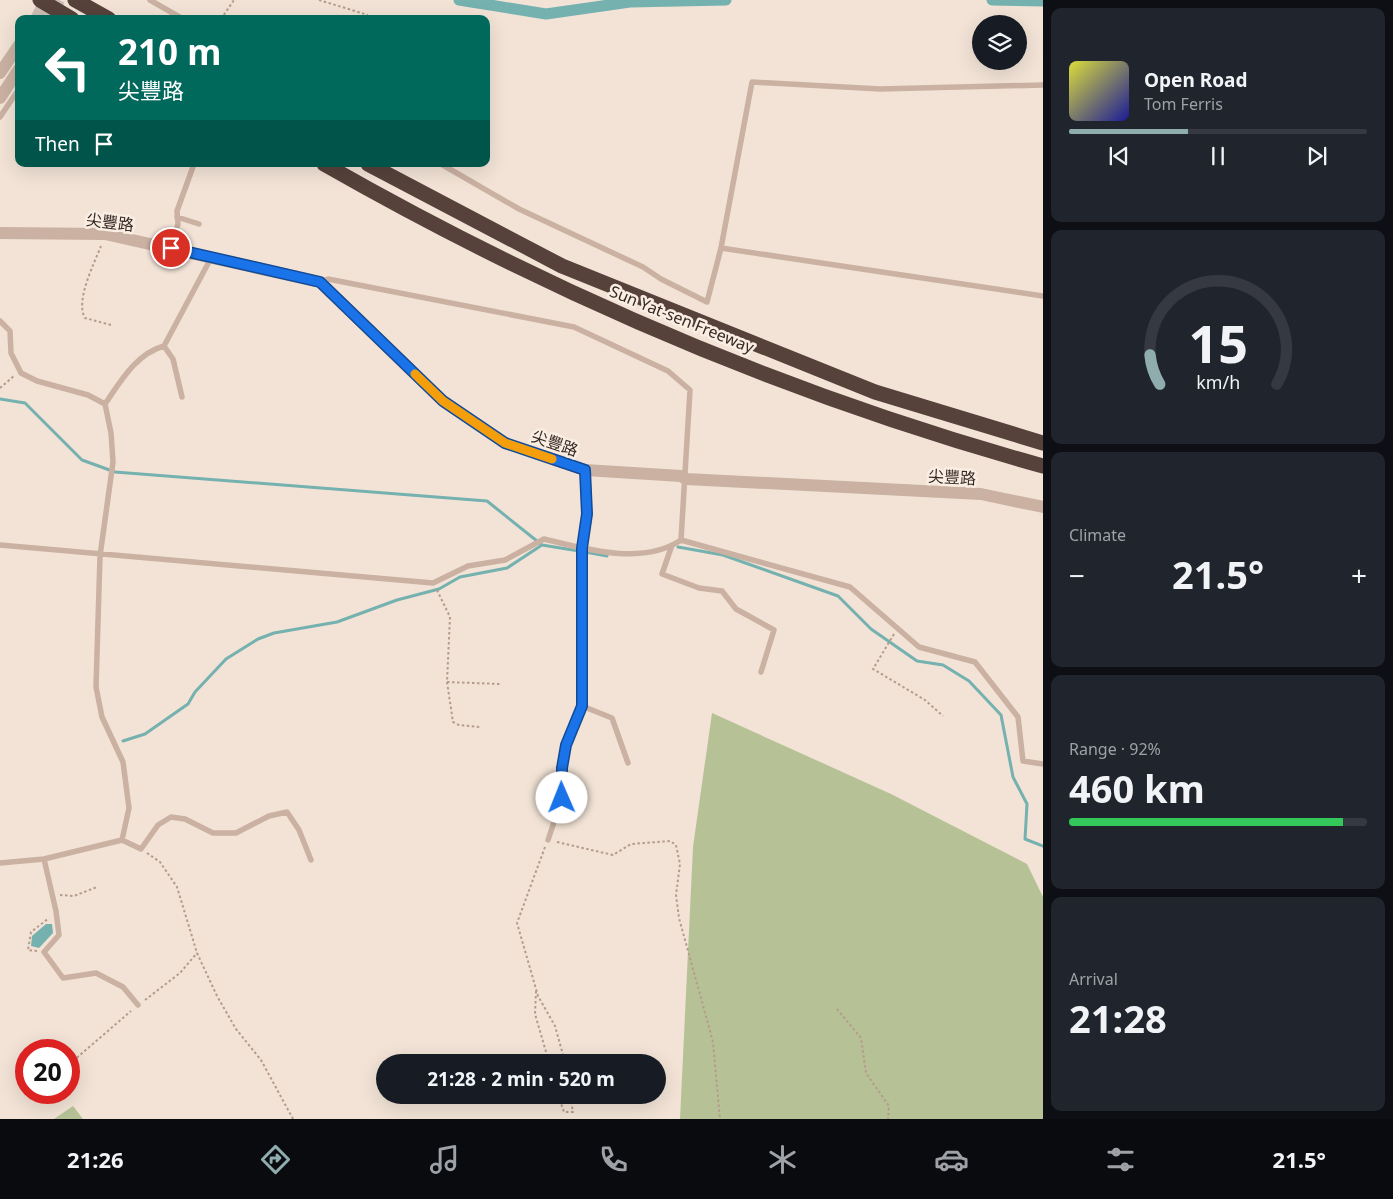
<!DOCTYPE html>
<html lang="en">
<head>
<meta charset="utf-8">
<style>
  :root { --surface:#171b24; --page:#20242c; --text:#f1f3f6; --muted:#9ea1a6; --line:#363941; --accent:#8fadae }
  body { margin:0; font-family:"Noto Sans","Noto Sans TC",sans-serif; background:var(--page); color:var(--text); height:100vh; display:flex; flex-direction:column; font-size:19px; white-space:nowrap }
  * { box-sizing:border-box; margin:0 }
  p { font-size:16px; color:var(--muted) }
  .icon { flex:none; width:28px; height:28px; fill:none; stroke:currentColor; stroke-width:2; stroke-linecap:round; stroke-linejoin:round }
  .map { position:relative; flex:1; overflow:hidden }
  .panel { display:flex; flex-direction:column; gap:8px; padding:8px; background:#0d0f14; width:350px }
  .panel>* { flex:none }
  .hud { position:absolute; left:15px; top:15px; width:475px; height:152px; border-radius:10px; box-shadow:0 5px 20px #0002; background:#00695c; color:#fff; overflow:hidden }
  .buttons { position:absolute; left:972px; top:15px; display:grid; gap:10px }
  .buttons a { display:grid; place-items:center; width:55px; height:55px; border-radius:50%; background:var(--surface); box-shadow:0 5px 20px #0002; font-size:25px }
  .speed { position:absolute; left:15px; top:1039px; display:flex; gap:10px; font-size:25px; font-weight:700; text-align:center }
  .speed>* { display:grid; place-content:center; width:65px; height:65px; border-radius:50%; background:var(--surface); box-shadow:0 5px 20px #0002; line-height:1 }
  .speed .limit { border:8px solid #d22; background:#fff; color:#111 }
  .pin { position:absolute; display:grid; place-items:center; width:42px; height:42px; color:#fff; margin:-21px; border:2px solid #fff; border-radius:50%; box-shadow:0 1px 5px #0007 }
  .me { position:absolute; width:55px; margin:-28px; rotate:359deg; stroke-linejoin:round; filter:drop-shadow(0 0 4px #0008) }
  .turn { display:flex; align-items:center; gap:18px; height:105px; padding:0 20px; font-size:22px }
  .turn .icon { width:65px; height:65px; stroke-width:2.5 }
  .turn b { display:block; font-size:35px; line-height:42px }
  .then { display:flex; align-items:center; height:48px; padding:0 20px; background:#0003; gap:10px; font-size:19px }
  .big { font-size:38px; font-weight:700; line-height:1.1 }
  .panel .tile { flex:1; display:flex; flex-direction:column; justify-content:center; gap:8px; min-width:0; padding:0 18px; border-radius:10px; background:var(--page) }
  .panel .dial { align-items:center; gap:0 }
  .dial svg { height:130px; overflow:visible; fill:none; stroke:var(--line); stroke-width:7; stroke-linecap:round; text-anchor:middle }
  .dial text { fill:var(--text); stroke:none }
  .song { display:flex; align-items:center; gap:15px }
  .cover { width:60px; height:60px; border-radius:8px; background:linear-gradient(135deg,hsl(60 70% 55%),hsl(240 70% 35%)) }
  .played { height:5px; border-radius:2px; background:linear-gradient(90deg,var(--accent) 40%,var(--line) 40%) }
  .keys { display:flex; justify-content:space-around; direction:ltr }
  .heat { display:flex; justify-content:space-between; align-items:center; font-size:28px; direction:ltr }
  .charge { height:8px; border-radius:4px; background:linear-gradient(90deg,#34c759 92%,var(--line) 0) }
  .trip { position:absolute; left:376px; top:1054px; width:290px; height:50px; border-radius:25px; background:var(--surface); box-shadow:0 5px 20px #0002; font-weight:700; line-height:50px; text-align:center }
  .tabs { display:flex; height:80px; justify-content:space-around; align-items:center; background:#090b0e; color:var(--muted) }
  .tabs .icon { width:35px; height:35px }
  .tabs .on { color:var(--accent) }
  .tabs b { font-size:22px; color:var(--text) }
  main { display:flex; flex:1; min-height:0 }
  .map>svg:first-child { display:block }
  .green { fill:#b6c296 }
  .water { fill:#74b1af }
  .lines { fill:none; stroke-linecap:round; stroke-linejoin:round }
  .stream { stroke:#74b1af; stroke-width:3 }
  .canal { stroke:#74b1af; stroke-width:11 }
  .tertiary-tunnel { stroke:#ccbeb3; stroke-width:12; stroke-dasharray:12 6; stroke-linecap:butt }
  .path { stroke:#b69b8c; stroke-width:2; stroke-dasharray:2.5 2.5; stroke-linecap:butt }
  .service { stroke:#cab1a2; stroke-width:5.5 }
  .minor { stroke:#cab1a2; stroke-width:11 }
  .tertiary { stroke:#cab1a2; stroke-width:12 }
  .motorway { stroke:#56423b; stroke-width:15 }
  .route-casing { stroke:#114b97; stroke-width:12 }
  .route { stroke:#1a73e8; stroke-width:9 }
  .slow { stroke:#f59e0b; stroke-width:9 }
  .labels { text-anchor:middle; dominant-baseline:central; stroke-width:5; stroke-linejoin:round; paint-order:stroke }
  .street-label { font-size:16px; fill:#352925; stroke:#faede2 }
</style>
</head>
<body>
<main>
<div class="map">
<svg width="1043" height="1119" viewBox="0 0 1043 1119">
  <rect width="100%" height="100%" fill="#f2e3d6"/>
  <path class="green" d="M 712,713 L 891,794 L 1027,864 L 1043,897 L 1043,1119 L 680,1119 L 693,847 Z
    M 73,1106 L 83,1119 L 54,1119 Z"/>
  <path class="water" d="M 46,924 L 52,924 L 53,933 L 39,948 L 31,946 L 32,936 Z"/>
  <g class="lines">
    <path class="stream" d="M 0,399 L 25,403 L 82,460 L 115,472 L 487,501 L 542,545 L 579,551
      M 678,547 L 723,555 L 838,596 L 871,629 L 917,661 L 943,665 L 969,681 L 1001,715 L 1013,777 L 1027,804 L 1025,839 L 1043,846
      M 585,552 L 607,556
      M 123,741 L 145,734 L 188,704 L 195,692 L 226,659 L 258,639 L 274,633 L 337,622 L 397,600 L 439,589 L 460,577 L 507,568 L 542,545"/>
    <path class="canal" d="M 459,0 L 546,14 L 630,2 L 726,0
      M 992,0 L 1043,1"/>
    <path class="tertiary-tunnel" d="M 36,19 L 46,0
      M 50,19 L 59,0"/>
    <path class="path" d="M 319,0 L 368,15
      M 221,19 L 234,0
      M 101,246 C 94,264 75,301 85,318 L 111,325
      M 0,388 L 14,376
      M 437,590 L 450,617 L 447,682 L 453,722 L 459,725 L 480,727
      M 894,634 L 873,669 L 925,700 L 943,716
      M 447,682 L 500,684
      M 557,842 L 613,855 L 631,844 L 670,841 L 676,845 L 680,864 L 676,895 L 679,918 L 713,1042 L 720,1119
      M 545,847 L 517,923 L 538,996 L 555,1026 L 565,1062
      M 147,853 L 160,862 L 177,887 L 197,953 L 217,996 L 236,1029 L 261,1060 L 293,1119
      M 60,895 L 74,896 L 97,887
      M 37,951 L 28,950 L 31,932 L 49,918
      M 536,991 L 535,1014 L 549,1062
      M 145,1000 L 180,973 L 197,953
      M 837,1009 L 861,1038 L 866,1073 L 889,1106 L 888,1119
      M 73,1061 L 131,1011
      M 558,1095 L 564,1112 L 573,1112 L 570,1095"/>
    <path class="service" d="M 150,0 L 183,19
      M 0,117 L 19,89
      M 441,164 L 519,209 L 643,267 L 661,279 L 707,302 L 721,248 L 752,82 L 880,89 L 1043,85
      M 177,217 L 199,224
      M 171,248 L 178,224 L 177,211 L 194,164
      M 721,248 L 1043,296
      M 320,282 L 328,279 L 574,327 L 668,371 L 690,390 L 681,540
      M 0,321 L 10,331 L 11,353 L 21,373 L 37,381 L 88,395 L 105,404
      M 164,346 L 173,359 L 182,397
      M 0,545 L 433,583 L 468,566 L 505,560 L 544,539 C 585,549 642,566 681,540 L 850,587 L 919,647 L 975,662 L 1018,717 L 1023,761 L 1043,764
      M 672,545 L 662,574 L 699,588 L 722,591 L 736,609 L 774,630 L 761,672
      M 122,840 L 129,808 L 123,762 L 102,717 L 96,687 L 100,556 L 113,462 L 111,433 L 105,404 C 120,382 137,353 164,346 L 211,258
      M 548,840 L 562,798 L 562,768 L 566,745 L 582,706 L 612,718 L 628,763
      M 44,859 L 56,911 L 59,935 L 44,952 L 63,978 L 96,973 L 123,987 L 138,1005
      M 0,863 L 44,859 L 122,840 L 141,849 L 158,825 L 171,817 L 185,819 L 213,833 L 236,833 L 269,816 L 287,812 L 299,830 L 311,860"/>
    <path class="minor" d="M 582,706 L 582,548 L 587,514 L 585,470"/>
    <path class="tertiary" d="M 0,73 L 19,45
      M 0,98 L 19,69
      M 0,233 L 105,234 L 320,282 L 443,401 L 505,443 L 585,470 L 681,476 L 686,479 L 981,494 L 1043,507"/>
    <path class="motorway" d="M 40,0 L 72,19
      M 75,0 L 109,19
      M 324,164 C 550,293 793,397 1043,466
      M 368,164 L 562,266 L 875,392 L 1043,443"/>
  </g>
  <g class="lines">
    <g class="route-casing">
      <path id="route" d="M 171,248 L 320,282 L 443,401 L 505,443 L 585,470 L 587,514 L 582,548 L 582,706 L 566,745 L 562,768 L 562,798"/>
    </g>
    <use href="#route" class="route"/>
    <path class="slow" d="M 415,374 L 443,401 L 505,443 L 552,459"/>
  </g>
  <g class="labels">
    <g class="street-label">
      <text transform="translate(110 222) rotate(7)">尖豐路</text>
      <text transform="translate(682 319) rotate(22)">Sun Yat-sen Freeway</text>
      <text transform="translate(555 443) rotate(19)">尖豐路</text>
      <text transform="translate(952 477) rotate(3)">尖豐路</text>
    </g>
  </g>
</svg>
<div class="buttons">
<a><svg class="icon" aria-label="layers" viewBox="0 0 24 24"><path d="M12 4l9 5-9 5-9-5zM3 14l9 5 9-5"/></svg></a>
</div>
<div class="speed"><div class="limit">20</div></div>
<div class="pin" style="left:171px;top:248px;background:#d93025"><svg class="icon" aria-label="arrive" viewBox="0 0 24 24"><path d="M6 21V4h12l-3 4 3 4H6"/></svg></div>
<svg class="me" style="left:562px;top:798px" viewBox="-20 -20 40 40"><circle r="19" fill="#fff"/><path d="M0-13L10 11 0 6-10 11z" fill="#1a73e8"/></svg>
<div class="trip">21:28 · 2 min · 520 m</div>
<div class="hud">
<div class="turn"><svg class="icon" aria-label="left" viewBox="0 0 24 24"><path d="M17 20v-9H6M10 6l-5 5 5 5"/></svg><div><b>210 m</b>尖豐路</div></div>
<div class="then">Then<svg class="icon" aria-label="arrive" viewBox="0 0 24 24"><path d="M6 21V4h12l-3 4 3 4H6"/></svg></div>
</div>
</div>
<section class="panel">
<div class="tile">
<div class="song"><i class="cover"></i><div><b>Open Road</b><p>Tom Ferris</p></div></div>
<div class="played"></div>
<div class="keys"><svg class="icon" aria-label="previous" viewBox="0 0 24 24"><path d="M18 5L8 12l10 7zM5 5v14"/></svg><svg class="icon" aria-label="pause" viewBox="0 0 24 24"><path d="M8 5v14M16 5v14"/></svg><svg class="icon" aria-label="next" viewBox="0 0 24 24"><path d="M6 5l10 7-10 7zM19 5v14"/></svg></div>
</div>
<div class="tile dial"><svg viewBox="0 0 100 80">
<path d="M14 69A42 42 0 1 1 86 69"/>
<path d="M14 69A42 42 0 0 1 8 51" stroke="#8fadae"/>
<text x="50" y="56" font-size="32" font-weight="700">15</text>
<text x="50" y="72" font-size="11">km/h</text>
</svg></div>
<div class="tile"><p>Climate</p>
<div class="heat"><a>−</a><b class="big">21.5°</b><a>+</a></div>
</div>
<div class="tile"><p>Range · 92%</p><b class="big">460 km</b><div class="charge"></div></div>
<div class="tile"><p>Arrival</p><b class="big">21:28</b></div>
</section>
</main>
<nav class="tabs">
<b>21:26</b>
<svg class="icon on" aria-label="directions" viewBox="0 0 24 24"><path d="M12 3l9 9-9 9-9-9zM9 14v-3h6M13 9l2 2-2 2"/></svg>
<svg class="icon" aria-label="music" viewBox="0 0 24 24"><path d="M9 18V5l10-2v13"/><circle cx="6" cy="18" r="3"/><circle cx="16" cy="16" r="3"/></svg>
<svg class="icon" aria-label="phone" viewBox="0 0 24 24"><path d="M5 4h4l2 5-3 2q2 4 5 5l2-3 5 2v4C11 20 4 13 5 4z"/></svg>
<svg class="icon" aria-label="climate" viewBox="0 0 24 24"><path d="M12 3v18M4 7l16 10M4 17L20 7"/></svg>
<svg class="icon" aria-label="car" viewBox="0 0 24 24"><path d="M5 17H2v-5l4-1 3-4h7l3 4 3 1v5h-3M9 17h6M6 11h13"/><circle cx="7" cy="17" r="2"/><circle cx="17" cy="17" r="2"/></svg>
<svg class="icon" aria-label="filters" viewBox="0 0 24 24"><path d="M4 7h16M4 17h16"/><circle cx="9" cy="7" r="2"/><circle cx="15" cy="17" r="2"/></svg>
<b>21.5°</b>
</nav>
</body>
</html>
